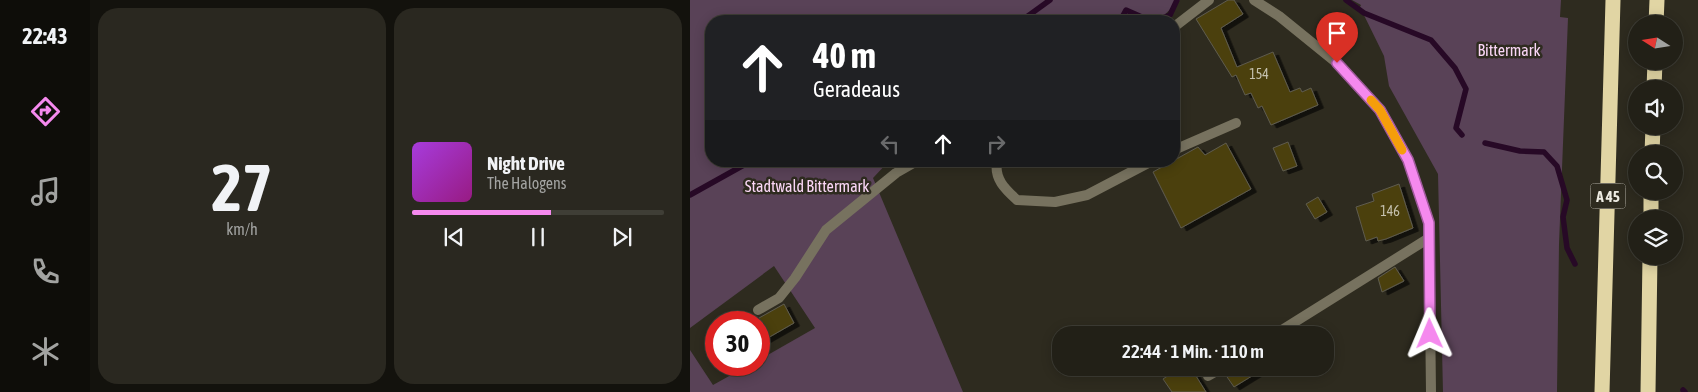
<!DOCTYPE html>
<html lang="de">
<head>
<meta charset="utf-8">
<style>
  :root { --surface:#222017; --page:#2a2820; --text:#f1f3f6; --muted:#a2a3a1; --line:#3f3e36; --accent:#f589ee }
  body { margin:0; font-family:"Asap Condensed",sans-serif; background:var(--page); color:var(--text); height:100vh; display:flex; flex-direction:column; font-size:19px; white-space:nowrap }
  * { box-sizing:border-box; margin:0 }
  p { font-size:16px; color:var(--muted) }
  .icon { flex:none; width:28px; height:28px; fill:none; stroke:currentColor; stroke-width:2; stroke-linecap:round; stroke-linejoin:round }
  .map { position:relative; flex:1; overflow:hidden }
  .details { display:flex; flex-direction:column; gap:8px; padding:8px; background:#13120d; width:600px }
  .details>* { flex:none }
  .top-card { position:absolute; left:15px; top:15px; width:475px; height:152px; border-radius:20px; box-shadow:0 2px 12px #0003,0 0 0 1px var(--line); background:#202124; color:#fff; overflow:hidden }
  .needle { width:32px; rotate:282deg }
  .buttons { position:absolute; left:938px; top:15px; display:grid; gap:10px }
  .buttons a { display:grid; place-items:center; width:55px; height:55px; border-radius:50%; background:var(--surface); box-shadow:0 2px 12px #0003,0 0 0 1px var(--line); font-size:25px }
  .speed { position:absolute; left:15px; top:311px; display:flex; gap:10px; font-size:25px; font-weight:700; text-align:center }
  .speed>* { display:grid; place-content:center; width:65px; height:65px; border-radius:50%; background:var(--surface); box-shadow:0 2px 12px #0003,0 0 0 1px var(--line); line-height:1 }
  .speed .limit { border:8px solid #d22; background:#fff; color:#111 }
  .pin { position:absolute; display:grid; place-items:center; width:42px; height:42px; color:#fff; margin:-51px -21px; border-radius:50% 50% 50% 0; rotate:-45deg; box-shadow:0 0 5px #0007 }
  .pin .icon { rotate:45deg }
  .me { position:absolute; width:55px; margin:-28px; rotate:359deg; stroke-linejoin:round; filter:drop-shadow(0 0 4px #0008) }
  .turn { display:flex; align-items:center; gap:18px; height:105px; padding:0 25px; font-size:22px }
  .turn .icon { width:65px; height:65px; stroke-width:2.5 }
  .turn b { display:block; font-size:35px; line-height:42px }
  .lanes { display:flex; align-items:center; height:48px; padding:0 25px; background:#0003; justify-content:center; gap:25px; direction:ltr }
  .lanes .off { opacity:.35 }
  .details .widget { flex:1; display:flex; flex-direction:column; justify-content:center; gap:8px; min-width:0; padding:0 18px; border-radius:20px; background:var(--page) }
  .details .dial { align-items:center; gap:0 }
  .dial b { font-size:65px; line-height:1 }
  .song { display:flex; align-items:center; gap:15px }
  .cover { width:60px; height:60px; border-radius:8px; background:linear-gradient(135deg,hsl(280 70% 55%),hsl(310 70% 35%)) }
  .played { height:5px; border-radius:2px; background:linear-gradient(90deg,var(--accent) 55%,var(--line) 55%) }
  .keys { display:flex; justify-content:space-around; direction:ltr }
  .details .tiles { flex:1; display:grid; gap:8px; grid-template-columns:repeat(2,1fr) }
  .trip { position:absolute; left:362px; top:326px; width:282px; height:50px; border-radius:20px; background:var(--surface); box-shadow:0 2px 12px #0003,0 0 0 1px var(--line); font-weight:600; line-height:50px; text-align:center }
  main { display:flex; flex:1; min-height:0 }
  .dock { display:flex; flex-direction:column; width:90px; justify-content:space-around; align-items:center; background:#0e0d09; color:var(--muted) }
  .dock .icon { width:35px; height:35px }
  .dock .on { color:var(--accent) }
  .dock b { font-size:22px; color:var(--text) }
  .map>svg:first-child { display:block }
  .green { fill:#594257 }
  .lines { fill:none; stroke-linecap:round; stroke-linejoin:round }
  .stream { stroke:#270926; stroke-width:5.5 }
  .building { fill:#4b4011; stroke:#5f5c4e; filter:url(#shadow) }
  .service { stroke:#77725f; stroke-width:10 }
  .minor { stroke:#77725f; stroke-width:10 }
  .motorway { stroke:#e1d5a4; stroke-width:15 }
  .route-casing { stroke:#9f599b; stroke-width:12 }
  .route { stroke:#f589ee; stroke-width:9 }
  .slow { stroke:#f59e0b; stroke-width:9 }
  .labels { text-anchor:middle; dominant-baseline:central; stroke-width:5; stroke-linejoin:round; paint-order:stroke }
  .number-label { font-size:14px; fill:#c5c1ae }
  .shield { fill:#2e2b1f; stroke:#b4b2a8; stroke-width:1 }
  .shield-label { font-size:15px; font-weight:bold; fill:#eeece3 }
  .park-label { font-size:16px; fill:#fbd7f7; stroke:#2e2b1f }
</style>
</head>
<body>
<main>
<nav class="dock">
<b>22:43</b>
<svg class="icon on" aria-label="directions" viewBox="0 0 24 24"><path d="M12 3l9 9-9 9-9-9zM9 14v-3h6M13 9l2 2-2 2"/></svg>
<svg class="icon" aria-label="music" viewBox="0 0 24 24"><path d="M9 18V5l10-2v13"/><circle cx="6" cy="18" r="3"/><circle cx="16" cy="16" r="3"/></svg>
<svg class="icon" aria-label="phone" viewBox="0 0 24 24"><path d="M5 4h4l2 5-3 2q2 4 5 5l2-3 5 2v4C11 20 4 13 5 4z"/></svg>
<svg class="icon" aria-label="climate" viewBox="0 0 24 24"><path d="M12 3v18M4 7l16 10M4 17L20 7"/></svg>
</nav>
<section class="details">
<div class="tiles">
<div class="widget dial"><b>27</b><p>km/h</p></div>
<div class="widget">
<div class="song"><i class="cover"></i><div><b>Night Drive</b><p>The Halogens</p></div></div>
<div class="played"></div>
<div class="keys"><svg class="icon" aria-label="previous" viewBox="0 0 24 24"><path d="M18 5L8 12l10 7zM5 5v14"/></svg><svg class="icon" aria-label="pause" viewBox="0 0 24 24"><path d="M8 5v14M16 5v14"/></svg><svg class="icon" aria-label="next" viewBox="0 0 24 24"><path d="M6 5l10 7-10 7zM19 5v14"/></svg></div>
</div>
</div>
</section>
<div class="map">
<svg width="1008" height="392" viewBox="0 0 1008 392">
  <defs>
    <filter id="shadow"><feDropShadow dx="5.5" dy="3" stdDeviation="0" flood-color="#0009"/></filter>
  </defs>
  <rect width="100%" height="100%" fill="#2e2b1f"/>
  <path class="green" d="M 0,0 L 490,0 L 468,21 L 21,21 L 21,161 L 199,161 L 183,178 L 273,392 L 0,392 L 0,350 L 23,385 L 59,365 L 69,365 L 69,360 L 125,328 L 84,266 L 0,328 Z
    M 662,0 L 871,0 L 870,17 L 878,18 L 869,244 L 867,392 L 753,392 L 748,174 L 699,86 L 694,56 L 670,7 L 671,5 Z"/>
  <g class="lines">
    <path class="stream" d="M 656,0 L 674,13 L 741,40 L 765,68 L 776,89 L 766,128 L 772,135
      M 331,21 L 360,0
      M 430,21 L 436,10 L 461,21
      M 465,21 L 480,15 L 487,0
      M 795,143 L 830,151 L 854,152 L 867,166 L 877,200 L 873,217 L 877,248 L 885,264
      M 0,195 L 61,161
      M 993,390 L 995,392"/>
  </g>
  <path class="building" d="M 538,0 L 544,0 L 553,14 L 531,28 L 547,67 L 583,52 L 600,92 L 610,88 L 612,92 L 621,88 L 628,105 L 581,125 L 572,106 L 568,108 L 561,93 L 555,95 L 546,75 L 542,77 L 506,19 Z
    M 598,142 L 607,166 L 593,171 L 583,148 Z
    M 536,143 L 561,189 L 491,228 L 463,172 L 508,147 L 515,155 Z
    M 709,184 L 723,228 L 696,239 L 688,241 L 687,237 L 676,241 L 666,207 L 684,201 L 682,194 Z
    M 628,197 L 637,212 L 625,219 L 616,204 Z
    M 705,267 L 714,281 L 692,292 L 688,278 Z
    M 94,304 L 104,323 L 69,343 L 69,318 Z
    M 498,368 L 501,368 L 516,392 L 482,392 L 473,379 L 485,371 L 487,374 Z
    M 545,368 L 575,368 L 544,387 L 535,374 Z"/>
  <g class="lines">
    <path class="service" d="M 564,0 L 589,16 L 647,63 L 690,110 L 718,160 L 739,223
      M 484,27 L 519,0
      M 484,150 L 546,123
      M 307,161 C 304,179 315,189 327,200 L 365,202 L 397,195 L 462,161
      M 68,310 L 89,298 L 105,278 L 136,230 L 206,173 L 227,161
      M 584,335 L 739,238
      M 518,376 L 532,368"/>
    <path class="minor" d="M 739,223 L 741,392"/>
    <path class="motorway" d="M 966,24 L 967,0
      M 964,89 L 965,61
      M 962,154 L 963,126
      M 961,219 L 961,191
      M 912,392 L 923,0
      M 958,392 L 960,256"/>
  </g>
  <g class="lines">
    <g class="route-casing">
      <path id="route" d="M 647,63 L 690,110 L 718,160 L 739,223 L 740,334"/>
    </g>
    <use href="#route" class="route"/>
    <path class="slow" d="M 681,100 L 690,110 L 712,150"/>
  </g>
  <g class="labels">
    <g class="number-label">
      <text x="569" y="74">154</text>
      <text x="700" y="211">146</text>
    </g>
    <rect class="shield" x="900.5" y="183.5" width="35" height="25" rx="4"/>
    <g class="shield-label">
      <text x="918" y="196">A 45</text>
    </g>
    <g class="park-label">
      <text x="819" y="50">Bittermark</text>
      <text x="117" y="186">Stadtwald Bittermark</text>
    </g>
  </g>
</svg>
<div class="buttons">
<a><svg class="needle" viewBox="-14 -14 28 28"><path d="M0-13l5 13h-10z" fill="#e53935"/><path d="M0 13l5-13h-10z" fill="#a2a3a1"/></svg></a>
<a><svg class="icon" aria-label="sound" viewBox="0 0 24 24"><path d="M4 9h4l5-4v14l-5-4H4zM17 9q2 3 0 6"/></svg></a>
<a><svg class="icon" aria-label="search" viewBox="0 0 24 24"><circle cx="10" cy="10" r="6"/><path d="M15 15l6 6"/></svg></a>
<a><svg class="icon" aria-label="layers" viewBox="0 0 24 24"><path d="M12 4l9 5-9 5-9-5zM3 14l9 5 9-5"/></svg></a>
</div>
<div class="speed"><div class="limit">30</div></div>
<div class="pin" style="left:647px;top:63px;background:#d93025"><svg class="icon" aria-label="arrive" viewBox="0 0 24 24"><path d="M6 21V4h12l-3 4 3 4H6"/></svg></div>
<svg class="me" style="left:740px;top:334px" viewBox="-20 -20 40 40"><path d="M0-17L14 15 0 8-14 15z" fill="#f589ee" stroke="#fff" stroke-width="4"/></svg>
<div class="trip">22:44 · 1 Min. · 110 m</div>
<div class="top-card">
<div class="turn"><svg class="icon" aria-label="ahead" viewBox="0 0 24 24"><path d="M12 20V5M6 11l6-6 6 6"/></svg><div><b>40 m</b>Geradeaus</div></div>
<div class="lanes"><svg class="icon off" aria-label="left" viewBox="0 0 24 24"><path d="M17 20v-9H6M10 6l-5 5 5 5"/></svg><svg class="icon" aria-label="ahead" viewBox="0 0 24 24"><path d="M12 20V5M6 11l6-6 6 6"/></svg><svg class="icon off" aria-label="right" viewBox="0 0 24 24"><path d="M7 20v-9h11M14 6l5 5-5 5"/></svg></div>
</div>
</div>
</main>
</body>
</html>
